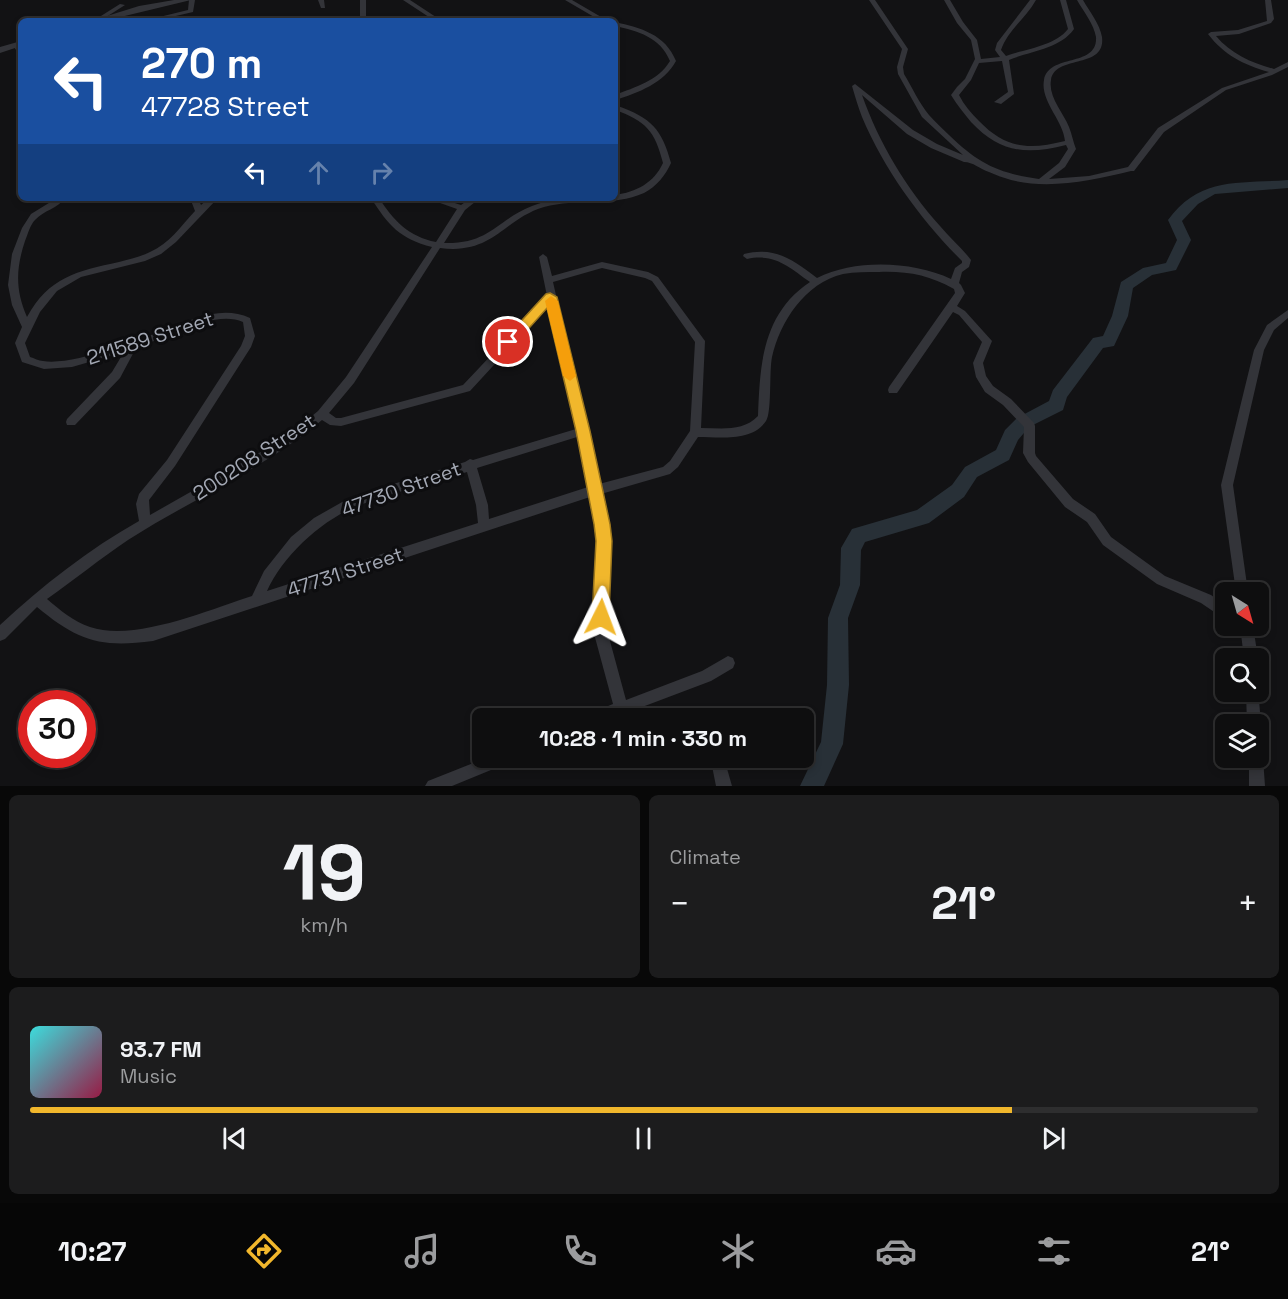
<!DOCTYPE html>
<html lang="en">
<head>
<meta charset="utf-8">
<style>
  :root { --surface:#0e0e0f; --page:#1c1c1d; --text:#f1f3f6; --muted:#9b9c9e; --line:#2e2e2f; --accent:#f1b72c }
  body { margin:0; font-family:"Space Grotesk",sans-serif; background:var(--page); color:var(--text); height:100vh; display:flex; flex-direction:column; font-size:22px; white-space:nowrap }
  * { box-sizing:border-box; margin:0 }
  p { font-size:20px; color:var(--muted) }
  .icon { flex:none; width:33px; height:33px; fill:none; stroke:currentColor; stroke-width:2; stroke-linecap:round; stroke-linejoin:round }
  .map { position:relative; height:786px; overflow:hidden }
  .side { display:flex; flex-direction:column; gap:9px; padding:9px; background:#080808; flex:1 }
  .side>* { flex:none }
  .top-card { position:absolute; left:18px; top:18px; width:600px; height:183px; border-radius:9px; box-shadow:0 3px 9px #0003,0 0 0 2px var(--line); background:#1a4fa0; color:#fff; overflow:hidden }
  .needle { width:39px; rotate:143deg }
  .fabs { position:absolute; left:1215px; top:582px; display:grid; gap:12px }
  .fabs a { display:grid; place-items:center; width:54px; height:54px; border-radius:9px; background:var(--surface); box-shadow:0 3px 9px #0003,0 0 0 2px var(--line); font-size:30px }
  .speed { position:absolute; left:18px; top:690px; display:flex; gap:12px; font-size:30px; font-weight:700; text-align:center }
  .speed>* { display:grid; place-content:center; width:78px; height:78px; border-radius:50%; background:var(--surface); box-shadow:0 3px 9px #0003,0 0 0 2px var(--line); line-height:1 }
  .speed .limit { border:9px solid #d22; background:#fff; color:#111 }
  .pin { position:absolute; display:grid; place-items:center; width:51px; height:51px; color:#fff; margin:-26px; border:3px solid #fff; border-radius:50%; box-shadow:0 2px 6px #0007 }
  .me { position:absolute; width:66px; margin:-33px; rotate:3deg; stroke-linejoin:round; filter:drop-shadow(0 0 4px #0008) }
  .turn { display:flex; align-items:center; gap:21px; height:126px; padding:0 24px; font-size:27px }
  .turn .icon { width:78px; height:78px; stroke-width:2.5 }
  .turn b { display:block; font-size:42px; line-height:51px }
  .lanes { display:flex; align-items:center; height:57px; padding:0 24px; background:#0003; justify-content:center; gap:30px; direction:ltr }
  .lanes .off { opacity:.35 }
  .big { font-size:45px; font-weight:600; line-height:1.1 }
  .side .tile { flex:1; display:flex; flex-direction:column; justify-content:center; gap:9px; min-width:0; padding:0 21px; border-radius:9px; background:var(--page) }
  .side .dial { align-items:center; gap:0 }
  .dial b { font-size:78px; line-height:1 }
  .song { display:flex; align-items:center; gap:18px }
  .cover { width:72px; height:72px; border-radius:9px; background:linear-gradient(135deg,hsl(180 70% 55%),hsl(340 70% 35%)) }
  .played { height:6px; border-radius:3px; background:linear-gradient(90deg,var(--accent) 80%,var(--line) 80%) }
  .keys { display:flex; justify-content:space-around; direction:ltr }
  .heat { display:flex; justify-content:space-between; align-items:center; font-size:33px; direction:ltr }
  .side .tiles { flex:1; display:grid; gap:9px; grid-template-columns:1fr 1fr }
  .tile:last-child { grid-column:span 2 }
  .trip { position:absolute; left:472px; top:708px; width:342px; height:60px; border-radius:9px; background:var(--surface); box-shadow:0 3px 9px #0003,0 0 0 2px var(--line); font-weight:600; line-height:60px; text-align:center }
  .tabs { display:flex; height:96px; justify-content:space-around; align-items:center; background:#060606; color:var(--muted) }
  .tabs .icon { width:42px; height:42px }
  .tabs .current { color:var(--accent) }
  .tabs b { font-size:27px; color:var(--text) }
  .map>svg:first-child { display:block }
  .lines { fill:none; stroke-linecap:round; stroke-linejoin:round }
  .river { fill:#283037; fill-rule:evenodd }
  .minor { fill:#333439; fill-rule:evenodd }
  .tertiary { fill:#333439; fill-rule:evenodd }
  .route { fill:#f1b72c; stroke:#9d771d; stroke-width:1.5 }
  .slow { fill:#f59e0b }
  .labels { text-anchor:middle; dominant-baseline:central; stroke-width:6; stroke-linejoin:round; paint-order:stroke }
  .street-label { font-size:20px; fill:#a3a8b4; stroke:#0d0d0f }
</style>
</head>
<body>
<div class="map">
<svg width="1288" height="786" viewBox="0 0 1288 786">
  <rect width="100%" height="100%" fill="#121214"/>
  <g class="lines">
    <path class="river" d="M 1288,180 L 1288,188 L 1215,194 L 1198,204 L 1182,221 L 1191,240 L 1176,270 L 1152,275 L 1133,288 L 1128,316 L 1114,346 L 1103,348 L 1067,397 L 1063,410 L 1029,427 L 1018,440 L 1009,460 L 977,477 L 964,497 L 929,523 L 865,542 L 861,550 L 860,585 L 848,618 L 849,685 L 843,744 L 824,786 L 800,786 L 821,742 L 827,685 L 828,618 L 840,585 L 841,548 L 852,529 L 917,510 L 952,485 L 965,467 L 996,450 L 1005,430 L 1017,418 L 1049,401 L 1053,390 L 1093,338 L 1103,336 L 1112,316 L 1121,282 L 1143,268 L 1166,263 L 1177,240 L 1168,220 C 1200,176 1240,184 1288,180 Z"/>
    <path class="minor" d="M 189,0 L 195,0 L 193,12 L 154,21 L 143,21 L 188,10 Z
      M 318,0 L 324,0 L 325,8 L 321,8 Z
      M 360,0 L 366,0 L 366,21 L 360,21 Z
      M 403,0 L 410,0 L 442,21 L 435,21 Z
      M 565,0 L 572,0 L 608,21 L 601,21 Z
      M 869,0 L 875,0 L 908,49 L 903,67 L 904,74 C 912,87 919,103 929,115 C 935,122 942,128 949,135 C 979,164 998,173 1039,179 L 1059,163 L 1068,149 L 1066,145 C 1027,155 1000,153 971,122 C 964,113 957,105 951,95 L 957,87 L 965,79 L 975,59 L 971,40 L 957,23 L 944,0 L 950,0 L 963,22 L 977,40 L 981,59 L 1000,57 L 995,50 L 997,43 L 1030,0 L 1036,0 C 1026,18 1008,30 1001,50 L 1006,56 C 1025,49 1055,46 1068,29 L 1060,0 L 1066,0 L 1074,29 C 1060,49 1030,51 1009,60 L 1014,94 L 1001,104 L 994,102 L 1008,92 L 1002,61 L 979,63 L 971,80 L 959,95 C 964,105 971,113 979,121 C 1006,149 1029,150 1065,141 C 1063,120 1040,101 1044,80 C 1049,53 1098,68 1096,37 C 1094,24 1083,11 1077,0 L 1083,0 C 1089,11 1100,24 1102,37 C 1106,70 1055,54 1051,80 C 1048,97 1063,112 1069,127 C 1072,134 1073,142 1076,149 L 1065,167 L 1049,179 L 1089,176 L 1128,167 L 1158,128 L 1222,88 L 1269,72 C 1244,65 1224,55 1208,34 L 1211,32 L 1238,30 L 1267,21 L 1265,0 L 1271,0 L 1274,19 L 1271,23 L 1239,34 L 1216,36 C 1231,54 1252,63 1274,69 L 1288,62 L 1288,67 L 1272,75 L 1226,90 L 1164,132 L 1134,171 L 1131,171 C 1093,180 1050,190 1011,180 C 1004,178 996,175 989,172 C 980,169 973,162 964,162 L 931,148 L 907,134 L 862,95 C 879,143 906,188 940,226 C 950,238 962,248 971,260 L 969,267 L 962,272 L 959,283 L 961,285 L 965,293 L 957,306 L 965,311 L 992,341 L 983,363 L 986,376 L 993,386 L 1011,399 L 1034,423 L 1035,426 L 1035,453 L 1036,456 L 1073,499 L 1095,514 L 1111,537 L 1165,576 L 1211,595 L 1226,606 L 1226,620 L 1201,603 L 1157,584 L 1103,545 L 1087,522 L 1065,507 L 1028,462 L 1023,453 L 1024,427 L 1003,405 L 985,392 L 976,377 L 973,363 L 982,342 L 959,315 L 953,312 L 897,393 L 889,393 L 888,390 L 889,387 L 955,293 L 954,289 C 929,275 907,271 879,272 C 867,272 855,272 843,274 C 805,283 780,322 772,357 C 769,371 772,413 766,421 C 752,442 720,437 698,437 L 678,467 L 670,474 L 601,494 L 610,541 L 607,630 L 626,700 L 702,671 L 728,656 L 733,658 L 735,663 L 733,668 L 711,681 L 613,718 L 589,718 L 591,713 L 613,704 L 593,630 L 598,541 L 590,497 L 153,641 C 100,648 78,641 37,607 L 5,639 L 0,641 L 0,625 C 42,586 89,549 139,521 L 136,504 L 139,494 L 167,460 L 241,346 L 245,336 L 243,322 C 214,309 164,339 136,348 L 120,378 L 75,425 L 67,425 L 66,422 L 67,419 L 112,372 L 124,352 L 72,367 L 44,369 L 22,362 L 15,343 L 22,327 L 12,305 L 8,285 L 12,254 L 22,228 L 31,214 L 57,198 L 65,198 C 57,209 44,210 35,220 C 30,225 28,234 25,241 C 16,268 15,290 27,317 C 49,277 77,271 119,262 C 129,259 140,257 150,252 C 169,244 181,226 195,211 L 190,198 L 198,198 L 201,205 L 209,198 L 218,198 L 176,242 L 161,254 L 145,261 L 81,277 L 57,291 L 40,312 L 25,343 L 30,357 C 34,358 39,361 43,361 C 73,366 138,340 167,329 C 194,319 222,305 250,318 L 255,336 L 251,347 L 175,466 L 149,500 L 150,515 L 266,449 L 295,430 L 318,411 L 346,377 L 432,247 C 400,239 388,225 371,198 L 379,198 C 393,220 409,237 436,242 L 457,209 L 426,198 L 439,198 L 461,205 L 471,198 L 480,198 L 465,210 L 444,243 C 490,244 495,221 532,206 C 558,195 587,198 615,198 L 615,195 C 636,192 654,183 663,163 C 655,131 646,121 615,110 L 615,106 L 618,106 C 651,118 662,129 671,163 C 665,176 657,186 644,193 C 613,207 577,198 544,207 C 503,219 494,255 440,248 L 354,383 L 329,413 L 336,418 L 341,418 L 463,385 L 547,296 L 539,257 L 543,254 L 547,257 L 552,276 L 602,262 L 648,272 L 658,277 L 705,341 L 701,428 C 721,428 743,432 758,416 C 760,365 762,314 810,282 C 789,267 775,253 747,259 L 743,256 L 744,254 C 775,246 793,260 817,278 C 855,259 912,261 951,279 L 955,268 L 962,263 L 962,261 C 921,220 885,171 862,117 C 858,107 855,96 852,86 L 855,84 L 913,130 L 937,144 L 963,155 L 922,117 L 898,74 L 897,67 L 902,49 ZM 602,268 L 645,278 L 652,281 L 695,342 L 690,431 L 670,461 L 663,467 L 599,484 L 587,433 L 588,431 L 586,428 L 553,282 ZM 549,305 L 576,429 L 473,460 L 470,459 L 465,462 L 351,497 L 314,518 L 291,537 L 264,571 L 252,596 C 208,610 135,642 90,627 C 74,622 60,610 47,599 C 74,580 101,558 128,540 C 192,499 264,469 322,420 L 330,425 L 341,426 L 470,391 ZM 577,437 L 588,487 L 489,519 L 488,505 L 477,468 ZM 467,472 L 476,505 L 478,523 L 267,591 C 283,555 324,518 360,505 C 395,492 431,483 467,472 Z
      M 120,4 L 125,5 L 100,21 L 93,21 Z
      M 615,22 C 641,28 665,34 676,61 C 664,83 638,93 615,100 L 615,95 C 635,87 658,81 670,61 C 660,37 638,31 615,26 Z
      M 16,43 L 21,48 L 21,56 L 19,55 L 13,45 Z
      M 1288,310 L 1288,318 L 1274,330 L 1264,350 L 1233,485 L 1248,592 L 1236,592 L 1221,485 L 1254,350 L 1267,325 Z
      M 1240,626 L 1253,626 L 1258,658 L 1244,658 Z
      M 1258,688 L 1261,724 L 1258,729 L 1258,724 L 1247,724 L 1246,692 L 1258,692 Z
      M 1258,752 L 1261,753 L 1263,758 L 1265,786 L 1249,786 L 1249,758 L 1258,758 Z
      M 486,758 L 510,758 L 508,763 L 452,786 L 425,786 L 428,781 Z
      M 712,758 L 724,758 L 732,786 L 716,786 L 711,761 Z"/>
    <path class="tertiary" d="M 174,0 L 191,0 L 104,21 L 91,21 L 139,6 Z
      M 21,41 L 21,46 L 0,53 L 0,47 Z"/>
  </g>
  <path class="route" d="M 550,293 L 557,297 L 590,431 L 610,524 L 612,541 L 609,617 L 607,623 L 601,626 L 595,623 L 592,617 L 596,541 L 594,524 L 576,431 L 547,308 L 513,346 L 504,346 L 502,342 L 546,294 Z"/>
  <path class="slow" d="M 551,296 L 558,301 L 576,376 L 570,381 L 563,376 L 545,301 Z"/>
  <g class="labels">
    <g class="street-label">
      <text transform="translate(150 338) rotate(-18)">211589 Street</text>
      <text transform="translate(254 457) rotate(-33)">200208 Street</text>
      <text transform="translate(401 489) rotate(-20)">47730 Street</text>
      <text transform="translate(345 572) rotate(-18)">47731 Street</text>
    </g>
  </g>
</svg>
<div class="fabs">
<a><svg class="needle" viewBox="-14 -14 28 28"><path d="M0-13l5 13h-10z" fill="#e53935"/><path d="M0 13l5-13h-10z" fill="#9b9c9e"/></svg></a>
<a><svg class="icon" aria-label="search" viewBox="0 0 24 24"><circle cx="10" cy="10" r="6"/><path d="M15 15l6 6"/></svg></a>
<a><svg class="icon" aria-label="layers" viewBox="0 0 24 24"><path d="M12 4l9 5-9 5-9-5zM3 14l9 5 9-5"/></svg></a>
</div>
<div class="speed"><div class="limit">30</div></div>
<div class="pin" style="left:508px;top:342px;background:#d93025"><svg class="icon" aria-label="arrive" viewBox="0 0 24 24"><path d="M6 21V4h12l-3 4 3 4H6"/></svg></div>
<svg class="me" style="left:601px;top:617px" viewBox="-20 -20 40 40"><path d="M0-17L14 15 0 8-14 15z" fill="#f1b72c" stroke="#fff" stroke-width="4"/></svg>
<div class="trip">10:28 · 1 min · 330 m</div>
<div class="top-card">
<div class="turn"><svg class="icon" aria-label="left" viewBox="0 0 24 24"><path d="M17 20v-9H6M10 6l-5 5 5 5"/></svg><div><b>270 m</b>47728 Street</div></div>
<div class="lanes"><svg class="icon" aria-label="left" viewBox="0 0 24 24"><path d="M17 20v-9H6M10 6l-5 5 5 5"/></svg><svg class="icon off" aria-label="ahead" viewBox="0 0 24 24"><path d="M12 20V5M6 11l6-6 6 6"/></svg><svg class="icon off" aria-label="right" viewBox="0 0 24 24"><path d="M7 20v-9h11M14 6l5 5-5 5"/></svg></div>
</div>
</div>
<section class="side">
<div class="tiles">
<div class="tile dial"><b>19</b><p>km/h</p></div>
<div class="tile"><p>Climate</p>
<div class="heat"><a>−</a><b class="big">21°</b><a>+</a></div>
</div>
<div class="tile">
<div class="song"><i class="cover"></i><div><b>93.7 FM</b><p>Music</p></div></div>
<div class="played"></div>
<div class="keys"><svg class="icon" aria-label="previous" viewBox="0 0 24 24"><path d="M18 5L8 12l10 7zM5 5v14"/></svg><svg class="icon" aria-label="pause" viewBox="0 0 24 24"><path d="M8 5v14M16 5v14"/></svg><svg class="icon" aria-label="next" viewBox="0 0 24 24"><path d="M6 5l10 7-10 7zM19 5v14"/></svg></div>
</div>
</div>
</section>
<nav class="tabs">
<b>10:27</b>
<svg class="icon current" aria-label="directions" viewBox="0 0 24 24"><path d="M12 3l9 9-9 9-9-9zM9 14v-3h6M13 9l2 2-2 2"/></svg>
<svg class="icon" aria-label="music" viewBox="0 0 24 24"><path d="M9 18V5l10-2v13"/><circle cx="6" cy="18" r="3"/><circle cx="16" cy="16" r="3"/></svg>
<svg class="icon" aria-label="phone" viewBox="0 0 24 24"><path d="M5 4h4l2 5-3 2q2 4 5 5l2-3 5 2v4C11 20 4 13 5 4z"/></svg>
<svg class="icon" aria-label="climate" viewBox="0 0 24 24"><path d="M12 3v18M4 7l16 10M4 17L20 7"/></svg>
<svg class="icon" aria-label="car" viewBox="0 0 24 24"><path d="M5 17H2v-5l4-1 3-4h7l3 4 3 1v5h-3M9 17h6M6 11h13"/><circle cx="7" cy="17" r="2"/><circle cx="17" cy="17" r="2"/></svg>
<svg class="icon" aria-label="filters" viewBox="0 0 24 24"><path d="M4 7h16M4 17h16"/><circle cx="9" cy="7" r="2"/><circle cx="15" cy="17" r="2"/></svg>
<b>21°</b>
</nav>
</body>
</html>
